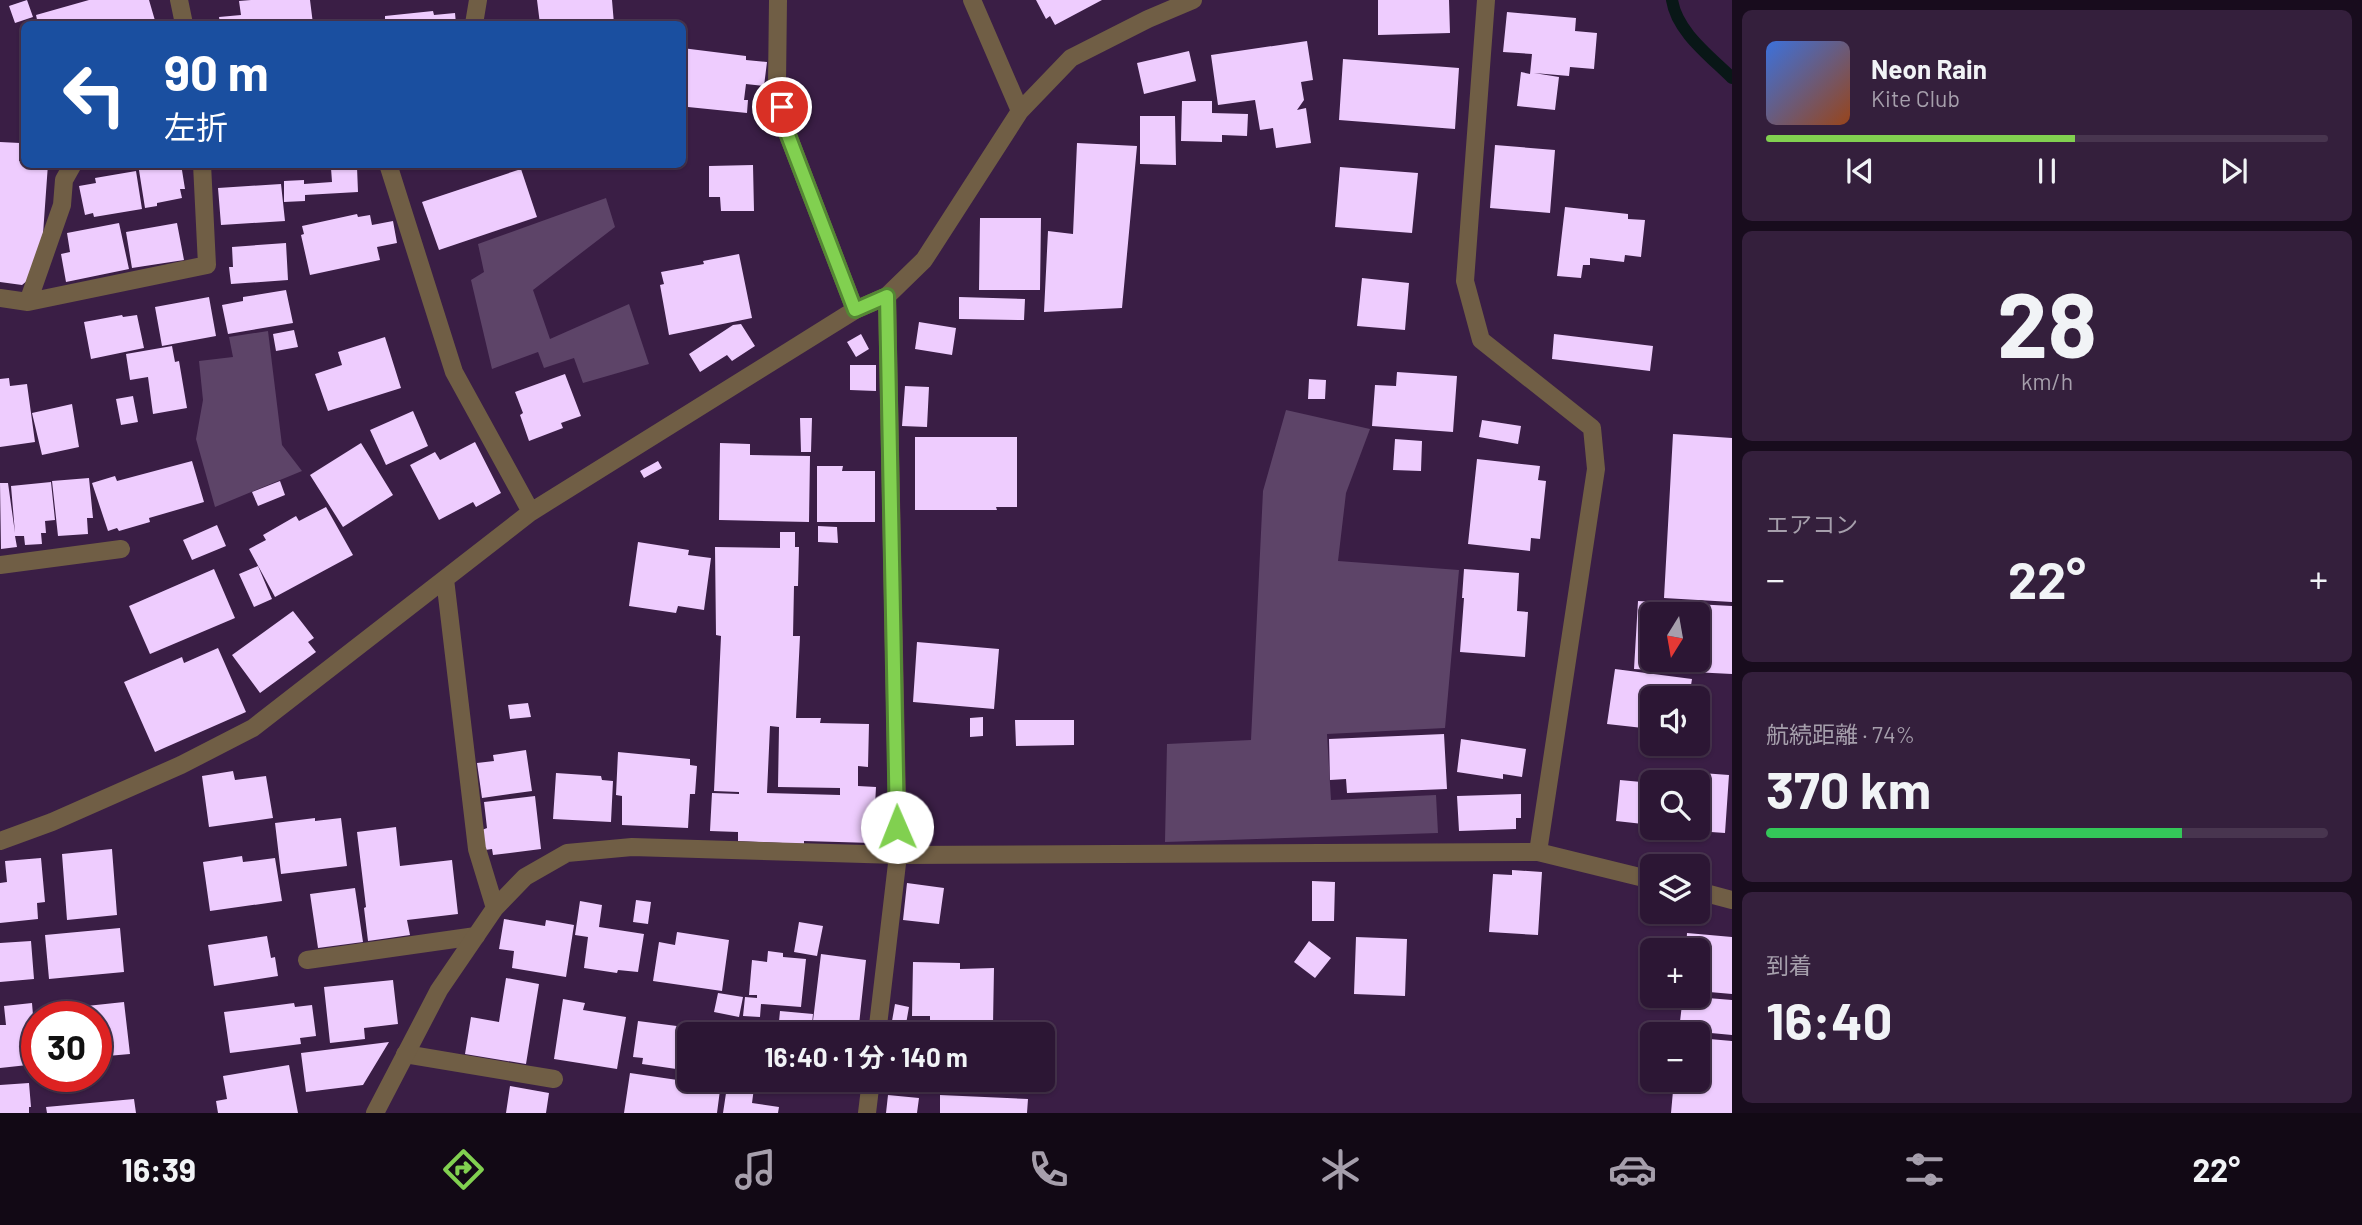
<!DOCTYPE html>
<html lang="ja">
<head>
<meta charset="utf-8">
<style>
  :root { --surface:#2c1634; --page:#341f3c; --text:#f1f3f6; --muted:#a69fac; --line:#48354f; --accent:#81d050 }
  body { margin:0; font-family:Barlow,"Noto Sans JP",sans-serif; background:var(--page); color:var(--text); height:100vh; display:flex; flex-direction:column; font-size:26px; white-space:nowrap }
  * { box-sizing:border-box; margin:0 }
  p { font-size:23px; color:var(--muted) }
  .icon { flex:none; width:38px; height:38px; fill:none; stroke:currentColor; stroke-width:2; stroke-linecap:round; stroke-linejoin:round }
  .map { position:relative; flex:1; overflow:hidden }
  .details { display:flex; flex-direction:column; gap:10px; padding:10px; background:#180c1d; width:630px }
  .details>* { flex:none }
  .guide { position:absolute; left:21px; top:21px; width:665px; height:147px; border-radius:10px; box-shadow:0 2px 5px #0004,0 0 0 2px var(--line); background:#1a4fa0; color:#fff; overflow:hidden }
  .needle { width:46px; rotate:191deg }
  .tools { position:absolute; left:1640px; top:602px; display:grid; gap:14px }
  .tools a { display:grid; place-items:center; width:70px; height:70px; border-radius:10px; background:var(--surface); box-shadow:0 2px 5px #0004,0 0 0 2px var(--line); font-size:35px }
  .speed { position:absolute; left:21px; top:1001px; display:flex; gap:14px; font-size:35px; font-weight:700; text-align:center }
  .speed>* { display:grid; place-content:center; width:91px; height:91px; border-radius:50%; background:var(--surface); box-shadow:0 2px 5px #0004,0 0 0 2px var(--line); line-height:1 }
  .speed .limit { border:10px solid #d22; background:#fff; color:#111 }
  .pin { position:absolute; display:grid; place-items:center; width:60px; height:60px; color:#fff; margin:-30px; border:4px solid #fff; border-radius:50%; box-shadow:0 2px 7px #0007 }
  .me { position:absolute; width:77px; margin:-38px; rotate:359deg; stroke-linejoin:round; filter:drop-shadow(0 0 5px #0008) }
  .turn { display:flex; align-items:center; gap:24px; height:147px; padding:0 28px; font-size:32px }
  .turn .icon { width:91px; height:91px; stroke-width:2.5 }
  .turn b { display:block; font-size:49px; line-height:60px }
  .big { font-size:52px; font-weight:700; line-height:1.1 }
  .details .widget { flex:1; display:flex; flex-direction:column; justify-content:center; gap:10px; min-width:0; padding:0 24px; border-radius:10px; background:var(--page) }
  .details .dial { align-items:center; gap:0 }
  .dial b { font-size:91px; line-height:1 }
  .song { display:flex; align-items:center; gap:21px }
  .cover { width:84px; height:84px; border-radius:10px; background:linear-gradient(135deg,hsl(220 70% 55%),hsl(20 70% 35%)) }
  .played { height:7px; border-radius:4px; background:linear-gradient(90deg,var(--accent) 55%,var(--line) 55%) }
  .keys { display:flex; justify-content:space-around; direction:ltr }
  .heat { display:flex; justify-content:space-between; align-items:center; font-size:38px; direction:ltr }
  .charge { height:10px; border-radius:5px; background:linear-gradient(90deg,#34c759 74%,var(--line) 0) }
  .trip { position:absolute; left:677px; top:1022px; width:378px; height:70px; border-radius:10px; background:var(--surface); box-shadow:0 2px 5px #0004,0 0 0 2px var(--line); font-weight:700; line-height:70px; text-align:center }
  .tabs { display:flex; height:112px; justify-content:space-around; align-items:center; background:#120915; color:var(--muted) }
  .tabs .icon { width:49px; height:49px }
  .tabs .current { color:var(--accent) }
  .tabs b { font-size:32px; color:var(--text) }
  main { display:flex; flex:1; min-height:0 }
  .map>svg:first-child { display:block }
  .green { fill:#5d4468 }
  .lines { fill:none; stroke-linecap:round; stroke-linejoin:round }
  .stream { stroke:#091717; stroke-width:12 }
  .building { fill:#eeccfe; fill-rule:evenodd }
  .service { stroke:#705e45; stroke-width:18 }
  .minor { stroke:#705e45; stroke-width:18 }
  .route-casing { stroke:#548734; stroke-width:18 }
  .route { stroke:#81d050; stroke-width:12 }
</style>
</head>
<body>
<main>
<div class="map">
<svg width="1732" height="1113" viewBox="0 0 1732 1113">
  <rect width="100%" height="100%" fill="#3a1e45"/>
  <path class="green" d="M 606,198 L 615,227 L 533,290 L 550,339 L 629,304 L 649,364 L 583,383 L 574,358 L 544,368 L 538,352 L 492,369 L 471,280 L 484,272 L 478,244 Z
    M 268,331 L 282,445 L 302,471 L 215,507 L 196,439 L 203,400 L 199,361 L 233,357 L 229,337 Z
    M 1286,410 L 1370,429 L 1346,493 L 1338,561 L 1459,570 L 1445,728 L 1327,734 L 1331,800 L 1436,795 L 1438,833 L 1165,842 L 1167,744 L 1251,740 L 1263,491 Z"/>
  <g class="lines">
    <path class="stream" d="M 1672,0 C 1677,32 1710,56 1732,78"/>
  </g>
  <path class="building" d="M 27,0 L 33,17 L 15,23 L 9,6 Z
    M 89,0 L 149,0 L 156,24 L 38,24 L 36,15 Z
    M 251,0 L 310,0 L 313,24 L 220,24 L 219,17 L 241,15 L 239,1 Z
    M 537,0 L 612,0 L 614,24 L 540,24 Z
    M 1036,0 L 1102,0 L 1055,25 L 1050,16 L 1046,19 Z
    M 1378,0 L 1449,0 L 1450,33 L 1378,35 Z
    M 433,11 L 434,15 L 455,13 L 456,24 L 385,24 L 385,16 Z
    M 1507,12 L 1576,18 L 1575,31 L 1597,33 L 1594,69 L 1570,67 L 1569,76 L 1534,73 L 1559,77 L 1555,110 L 1517,106 L 1521,72 L 1530,74 L 1532,54 L 1503,52 Z
    M 1307,41 L 1313,80 L 1301,82 L 1304,100 L 1297,110 L 1306,108 L 1311,143 L 1276,148 L 1273,128 L 1260,130 L 1255,100 L 1218,105 L 1211,55 Z
    M 682,48 L 746,56 L 746,60 L 767,62 L 764,86 L 746,84 L 744,100 L 748,100 L 747,113 L 688,107 L 682,138 Z
    M 1189,51 L 1196,81 L 1144,94 L 1137,63 Z
    M 1343,59 L 1459,68 L 1455,129 L 1339,120 Z
    M 1182,101 L 1212,101 L 1212,113 L 1248,114 L 1247,136 L 1222,135 L 1222,142 L 1181,141 Z
    M 1140,116 L 1175,116 L 1176,165 L 1140,164 Z
    M 0,142 L 20,143 L 19,161 L 24,161 L 24,164 L 48,164 L 43,234 L 28,280 L 22,285 L 0,282 Z
    M 1077,143 L 1137,146 L 1122,308 L 1044,312 L 1048,231 L 1073,234 Z
    M 1495,145 L 1555,150 L 1550,213 L 1490,208 Z
    M 138,164 L 181,164 L 185,189 L 180,189 L 182,198 L 157,203 L 157,206 L 145,208 Z
    M 753,165 L 754,211 L 721,211 L 720,197 L 709,197 L 709,166 Z
    M 357,167 L 358,192 L 305,195 L 305,201 L 284,202 L 284,181 L 304,180 L 304,184 L 332,182 L 331,168 Z
    M 1340,167 L 1418,173 L 1412,233 L 1335,227 Z
    M 521,169 L 537,217 L 439,250 L 422,202 Z
    M 136,171 L 142,209 L 94,217 L 93,213 L 85,215 L 79,186 L 96,183 L 95,178 Z
    M 281,184 L 285,221 L 221,225 L 218,188 Z
    M 1565,207 L 1628,214 L 1628,219 L 1645,220 L 1641,257 L 1625,255 L 1624,262 L 1590,258 L 1590,265 L 1583,265 L 1581,278 L 1557,276 Z
    M 357,214 L 358,217 L 370,215 L 372,225 L 393,221 L 397,243 L 377,247 L 380,260 L 310,275 L 301,235 L 304,234 L 302,226 Z
    M 980,218 L 1041,218 L 1040,290 L 979,290 Z
    M 119,223 L 129,269 L 66,282 L 61,254 L 70,252 L 67,233 Z
    M 177,223 L 184,260 L 132,268 L 126,232 Z
    M 286,243 L 288,280 L 231,284 L 229,267 L 233,267 L 232,247 Z
    M 739,254 L 752,318 L 669,335 L 660,285 L 664,284 L 661,272 L 704,264 L 703,261 Z
    M 1362,278 L 1409,283 L 1405,330 L 1357,326 Z
    M 286,290 L 293,323 L 228,334 L 222,305 L 243,301 L 243,297 Z
    M 209,297 L 216,336 L 162,346 L 155,307 Z
    M 959,297 L 1025,299 L 1024,320 L 959,319 Z
    M 122,315 L 123,317 L 137,315 L 144,348 L 91,359 L 84,322 Z
    M 919,322 L 956,328 L 952,355 L 915,349 Z
    M 741,324 L 755,346 L 732,361 L 727,355 L 700,372 L 689,354 L 733,325 Z
    M 294,330 L 298,347 L 276,351 L 273,334 Z
    M 861,334 L 869,349 L 856,357 L 847,342 Z
    M 1554,334 L 1653,346 L 1650,371 L 1552,359 Z
    M 385,337 L 401,388 L 328,411 L 315,374 L 342,365 L 338,352 Z
    M 172,346 L 175,362 L 179,361 L 187,408 L 153,414 L 148,377 L 130,380 L 126,354 Z
    M 850,365 L 876,365 L 876,391 L 850,390 Z
    M 1397,372 L 1457,376 L 1453,432 L 1372,426 L 1375,385 L 1396,386 Z
    M 565,374 L 581,416 L 561,423 L 563,428 L 529,441 L 520,415 L 523,413 L 515,392 Z
    M 9,378 L 10,386 L 27,384 L 35,442 L 0,447 L 0,379 Z
    M 1309,379 L 1326,380 L 1325,399 L 1308,399 Z
    M 905,386 L 929,387 L 927,427 L 902,426 Z
    M 133,396 L 138,422 L 121,425 L 116,399 Z
    M 72,404 L 79,447 L 42,455 L 32,413 Z
    M 413,411 L 428,446 L 386,465 L 370,430 Z
    M 800,418 L 812,418 L 811,452 L 801,452 Z
    M 1482,420 L 1521,426 L 1518,444 L 1479,437 Z
    M 1673,434 L 1732,438 L 1732,602 L 1664,598 Z
    M 915,437 L 1017,437 L 1017,507 L 996,507 L 997,510 L 915,510 Z
    M 1395,439 L 1422,441 L 1421,471 L 1393,470 Z
    M 475,442 L 501,493 L 476,507 L 473,502 L 439,520 L 410,465 L 435,452 L 440,460 Z
    M 361,443 L 393,495 L 343,527 L 310,475 Z
    M 720,443 L 750,444 L 750,455 L 810,456 L 809,522 L 719,520 Z
    M 1477,459 L 1540,466 L 1538,480 L 1546,481 L 1540,539 L 1531,538 L 1530,551 L 1468,544 Z
    M 192,461 L 204,502 L 149,518 L 150,522 L 119,531 L 117,528 L 108,531 L 92,483 L 115,476 L 117,481 Z
    M 658,461 L 662,468 L 644,478 L 640,471 Z
    M 817,466 L 843,466 L 842,471 L 875,471 L 875,522 L 817,522 Z
    M 89,478 L 93,518 L 87,518 L 88,534 L 58,536 L 52,481 Z
    M 280,481 L 285,495 L 258,506 L 252,492 Z
    M 51,482 L 55,520 L 45,521 L 46,533 L 41,533 L 42,544 L 25,545 L 24,536 L 15,536 L 17,547 L 1,549 L 0,483 L 8,483 L 15,533 L 11,486 Z
    M 326,507 L 353,555 L 275,597 L 249,549 L 266,540 L 263,535 L 296,516 L 299,521 Z
    M 217,525 L 226,546 L 192,560 L 183,540 Z
    M 818,526 L 837,527 L 838,543 L 818,542 Z
    M 780,532 L 795,532 L 795,547 L 799,547 L 798,586 L 794,586 L 793,636 L 800,636 L 796,718 L 821,718 L 820,723 L 869,724 L 868,767 L 858,766 L 858,786 L 876,787 L 873,843 L 804,841 L 804,844 L 738,841 L 738,832 L 710,831 L 712,793 L 739,794 L 739,792 L 714,791 L 721,636 L 716,635 L 715,547 L 780,548 ZM 770,726 L 779,727 L 778,787 L 840,788 L 840,795 L 767,793 Z
    M 638,542 L 689,550 L 688,555 L 711,558 L 704,610 L 678,606 L 676,613 L 629,606 Z
    M 258,566 L 272,599 L 254,607 L 239,574 Z
    M 214,569 L 235,618 L 150,654 L 129,606 Z
    M 1464,569 L 1519,573 L 1517,611 L 1528,612 L 1525,657 L 1460,652 L 1464,598 L 1462,598 Z
    M 1638,601 L 1732,606 L 1732,674 L 1634,669 ZM 1652,614 L 1698,614 L 1698,660 L 1652,660 Z
    M 293,611 L 314,638 L 308,642 L 316,652 L 260,693 L 232,655 Z
    M 917,642 L 999,649 L 994,709 L 913,702 Z
    M 218,648 L 246,712 L 155,752 L 124,682 L 182,657 L 184,663 Z
    M 1615,669 L 1692,679 L 1689,698 L 1652,698 L 1652,729 L 1607,724 Z
    M 528,703 L 531,717 L 510,719 L 508,705 Z
    M 983,717 L 983,736 L 970,737 L 970,718 Z
    M 1015,720 L 1074,720 L 1074,745 L 1016,746 Z
    M 1444,734 L 1447,789 L 1347,793 L 1346,779 L 1330,780 L 1329,739 Z
    M 1461,739 L 1526,749 L 1522,777 L 1503,774 L 1503,779 L 1457,772 Z
    M 526,750 L 532,791 L 482,798 L 477,763 L 494,761 L 493,755 Z
    M 618,752 L 690,759 L 690,765 L 697,766 L 695,794 L 690,794 L 688,828 L 622,825 L 622,796 L 616,795 Z
    M 1661,770 L 1729,775 L 1725,833 L 1683,830 L 1683,828 L 1698,828 L 1698,782 L 1661,782 Z
    M 233,771 L 235,780 L 266,776 L 273,818 L 209,827 L 202,776 Z
    M 556,773 L 601,776 L 602,780 L 613,781 L 611,822 L 553,819 Z
    M 1620,780 L 1652,783 L 1652,825 L 1616,821 Z
    M 1521,794 L 1521,818 L 1516,818 L 1516,829 L 1459,831 L 1457,796 Z
    M 535,796 L 541,849 L 493,855 L 492,849 L 485,850 L 482,830 L 487,828 L 484,802 Z
    M 315,818 L 315,821 L 341,818 L 347,866 L 281,874 L 275,823 Z
    M 396,827 L 400,866 L 452,860 L 458,914 L 407,920 L 410,935 L 368,941 L 364,908 L 366,907 L 357,832 Z
    M 112,849 L 117,915 L 67,920 L 62,854 Z
    M 242,856 L 243,862 L 275,858 L 282,901 L 210,911 L 203,862 Z
    M 41,858 L 45,902 L 37,903 L 38,919 L 0,923 L 0,883 L 7,882 L 5,861 Z
    M 1512,870 L 1542,872 L 1538,935 L 1489,932 L 1493,874 L 1512,875 Z
    M 1312,881 L 1335,882 L 1334,921 L 1312,921 Z
    M 907,883 L 944,888 L 939,924 L 903,920 Z
    M 355,888 L 363,942 L 318,948 L 310,894 Z
    M 636,900 L 651,902 L 648,924 L 633,922 Z
    M 580,901 L 602,905 L 599,927 L 644,934 L 638,972 L 618,970 L 617,973 L 584,968 L 588,937 L 575,935 Z
    M 504,919 L 545,926 L 546,920 L 574,925 L 566,977 L 512,968 L 514,951 L 499,949 Z
    M 799,922 L 823,926 L 817,956 L 794,952 Z
    M 120,928 L 124,972 L 49,979 L 45,935 Z
    M 677,932 L 729,940 L 722,991 L 653,981 L 659,942 L 675,945 Z
    M 1687,933 L 1732,937 L 1732,994 L 1698,991 L 1698,950 L 1686,950 Z
    M 267,936 L 271,958 L 275,957 L 278,976 L 214,986 L 208,945 Z
    M 1356,937 L 1407,939 L 1405,996 L 1354,994 Z
    M 31,941 L 34,979 L 0,982 L 0,943 Z
    M 1309,941 L 1331,958 L 1315,978 L 1294,962 Z
    M 768,951 L 783,953 L 783,957 L 806,959 L 801,1007 L 761,1004 L 760,1017 L 743,1016 L 745,997 L 757,998 L 757,995 L 749,995 L 752,960 L 767,962 Z
    M 821,954 L 866,960 L 858,1034 L 812,1029 Z
    M 913,962 L 960,963 L 960,969 L 994,968 L 993,1025 L 930,1025 L 930,1016 L 912,1016 Z
    M 506,978 L 539,984 L 526,1064 L 465,1054 L 471,1017 L 499,1022 Z
    M 393,980 L 398,1024 L 364,1028 L 365,1039 L 330,1043 L 324,987 Z
    M 718,993 L 743,997 L 739,1017 L 714,1012 Z
    M 1683,996 L 1732,1000 L 1732,1035 L 1679,1030 Z
    M 563,999 L 585,1003 L 583,1010 L 626,1017 L 617,1069 L 554,1059 Z
    M 124,1002 L 130,1054 L 96,1057 L 96,1017 L 55,1017 L 55,1014 L 68,1013 L 68,1008 Z
    M 32,1003 L 37,1064 L 0,1068 L 0,1025 L 6,1025 L 4,1006 Z
    M 294,1003 L 295,1007 L 312,1005 L 316,1036 L 300,1038 L 301,1044 L 230,1053 L 224,1012 Z
    M 895,1004 L 909,1007 L 906,1024 L 892,1021 Z
    M 780,1011 L 813,1014 L 811,1034 L 778,1032 Z
    M 638,1021 L 700,1029 L 700,1034 L 690,1034 L 690,1071 L 642,1064 L 643,1058 L 633,1057 Z
    M 1698,1038 L 1732,1041 L 1732,1113 L 1671,1113 L 1674,1080 L 1698,1080 Z
    M 389,1042 L 363,1085 L 306,1092 L 301,1053 Z
    M 289,1065 L 298,1113 L 218,1113 L 216,1101 L 227,1099 L 223,1076 Z
    M 630,1073 L 691,1082 L 691,1086 L 720,1090 L 717,1113 L 624,1113 Z
    M 728,1080 L 755,1080 L 752,1103 L 779,1107 L 778,1113 L 723,1113 Z
    M 29,1083 L 31,1107 L 29,1107 L 29,1113 L 0,1113 L 0,1085 Z
    M 510,1086 L 549,1093 L 546,1113 L 506,1113 Z
    M 888,1095 L 919,1098 L 917,1113 L 886,1113 Z
    M 940,1095 L 1028,1099 L 1027,1113 L 940,1113 Z
    M 134,1099 L 136,1113 L 47,1113 L 46,1107 Z"/>
  <g class="lines">
    <path class="service" d="M 179,0 L 184,24
      M 0,298 L 28,302 L 207,265 L 202,164
      M 28,302 L 62,205 L 64,180 L 73,164
      M 0,565 L 121,549
      M 307,960 L 476,936
      M 405,1054 L 554,1079"/>
    <path class="minor" d="M 778,0 L 777,84 L 786,130 L 855,310
      M 972,0 L 1020,111
      M 1486,0 L 1465,281 L 1481,340 L 1592,428 L 1596,469 L 1538,852
      M 474,24 L 478,0
      M 388,164 L 454,372 L 531,512
      M 445,579 L 477,849 L 495,908
      M 0,841 L 52,822 L 181,765 L 253,728 L 531,512 L 855,310 L 887,296 L 924,260 L 1020,111 L 1071,58 L 1148,19 L 1193,0
      M 1698,891 L 1732,900
      M 877,1034 L 898,855 L 887,296
      M 375,1113 L 439,990 L 495,908 L 525,877 L 567,853 L 632,847 L 898,855 L 1538,852 L 1652,880
      M 867,1113 L 871,1080"/>
  </g>
  <g class="lines">
    <g class="route-casing">
      <path id="route" d="M 782,107 L 786,130 L 855,310 L 887,296 L 897,827"/>
    </g>
    <use href="#route" class="route"/>
  </g>
</svg>
<div class="tools">
<a><svg class="needle" viewBox="-14 -14 28 28"><path d="M0-13l5 13h-10z" fill="#e53935"/><path d="M0 13l5-13h-10z" fill="#a69fac"/></svg></a>
<a><svg class="icon" aria-label="sound" viewBox="0 0 24 24"><path d="M4 9h4l5-4v14l-5-4H4zM17 9q2 3 0 6"/></svg></a>
<a><svg class="icon" aria-label="search" viewBox="0 0 24 24"><circle cx="10" cy="10" r="6"/><path d="M15 15l6 6"/></svg></a>
<a><svg class="icon" aria-label="layers" viewBox="0 0 24 24"><path d="M12 4l9 5-9 5-9-5zM3 14l9 5 9-5"/></svg></a>
<a>+</a>
<a>−</a>
</div>
<div class="speed"><div class="limit">30</div></div>
<div class="pin" style="left:782px;top:107px;background:#d93025"><svg class="icon" aria-label="arrive" viewBox="0 0 24 24"><path d="M6 21V4h12l-3 4 3 4H6"/></svg></div>
<svg class="me" style="left:897px;top:827px" viewBox="-20 -20 40 40"><circle r="19" fill="#fff"/><path d="M0-13L10 11 0 6-10 11z" fill="#81d050"/></svg>
<div class="trip">16:40 · 1 分 · 140 m</div>
<div class="guide">
<div class="turn"><svg class="icon" aria-label="left" viewBox="0 0 24 24"><path d="M17 20v-9H6M10 6l-5 5 5 5"/></svg><div><b>90 m</b>左折</div></div>
</div>
</div>
<section class="details">
<div class="widget">
<div class="song"><i class="cover"></i><div><b>Neon Rain</b><p>Kite Club</p></div></div>
<div class="played"></div>
<div class="keys"><svg class="icon" aria-label="previous" viewBox="0 0 24 24"><path d="M18 5L8 12l10 7zM5 5v14"/></svg><svg class="icon" aria-label="pause" viewBox="0 0 24 24"><path d="M8 5v14M16 5v14"/></svg><svg class="icon" aria-label="next" viewBox="0 0 24 24"><path d="M6 5l10 7-10 7zM19 5v14"/></svg></div>
</div>
<div class="widget dial"><b>28</b><p>km/h</p></div>
<div class="widget"><p>エアコン</p>
<div class="heat"><a>−</a><b class="big">22°</b><a>+</a></div>
</div>
<div class="widget"><p>航続距離 · 74%</p><b class="big">370 km</b><div class="charge"></div></div>
<div class="widget"><p>到着</p><b class="big">16:40</b></div>
</section>
</main>
<nav class="tabs">
<b>16:39</b>
<svg class="icon current" aria-label="directions" viewBox="0 0 24 24"><path d="M12 3l9 9-9 9-9-9zM9 14v-3h6M13 9l2 2-2 2"/></svg>
<svg class="icon" aria-label="music" viewBox="0 0 24 24"><path d="M9 18V5l10-2v13"/><circle cx="6" cy="18" r="3"/><circle cx="16" cy="16" r="3"/></svg>
<svg class="icon" aria-label="phone" viewBox="0 0 24 24"><path d="M5 4h4l2 5-3 2q2 4 5 5l2-3 5 2v4C11 20 4 13 5 4z"/></svg>
<svg class="icon" aria-label="climate" viewBox="0 0 24 24"><path d="M12 3v18M4 7l16 10M4 17L20 7"/></svg>
<svg class="icon" aria-label="car" viewBox="0 0 24 24"><path d="M5 17H2v-5l4-1 3-4h7l3 4 3 1v5h-3M9 17h6M6 11h13"/><circle cx="7" cy="17" r="2"/><circle cx="17" cy="17" r="2"/></svg>
<svg class="icon" aria-label="filters" viewBox="0 0 24 24"><path d="M4 7h16M4 17h16"/><circle cx="9" cy="7" r="2"/><circle cx="15" cy="17" r="2"/></svg>
<b>22°</b>
</nav>
</body>
</html>
